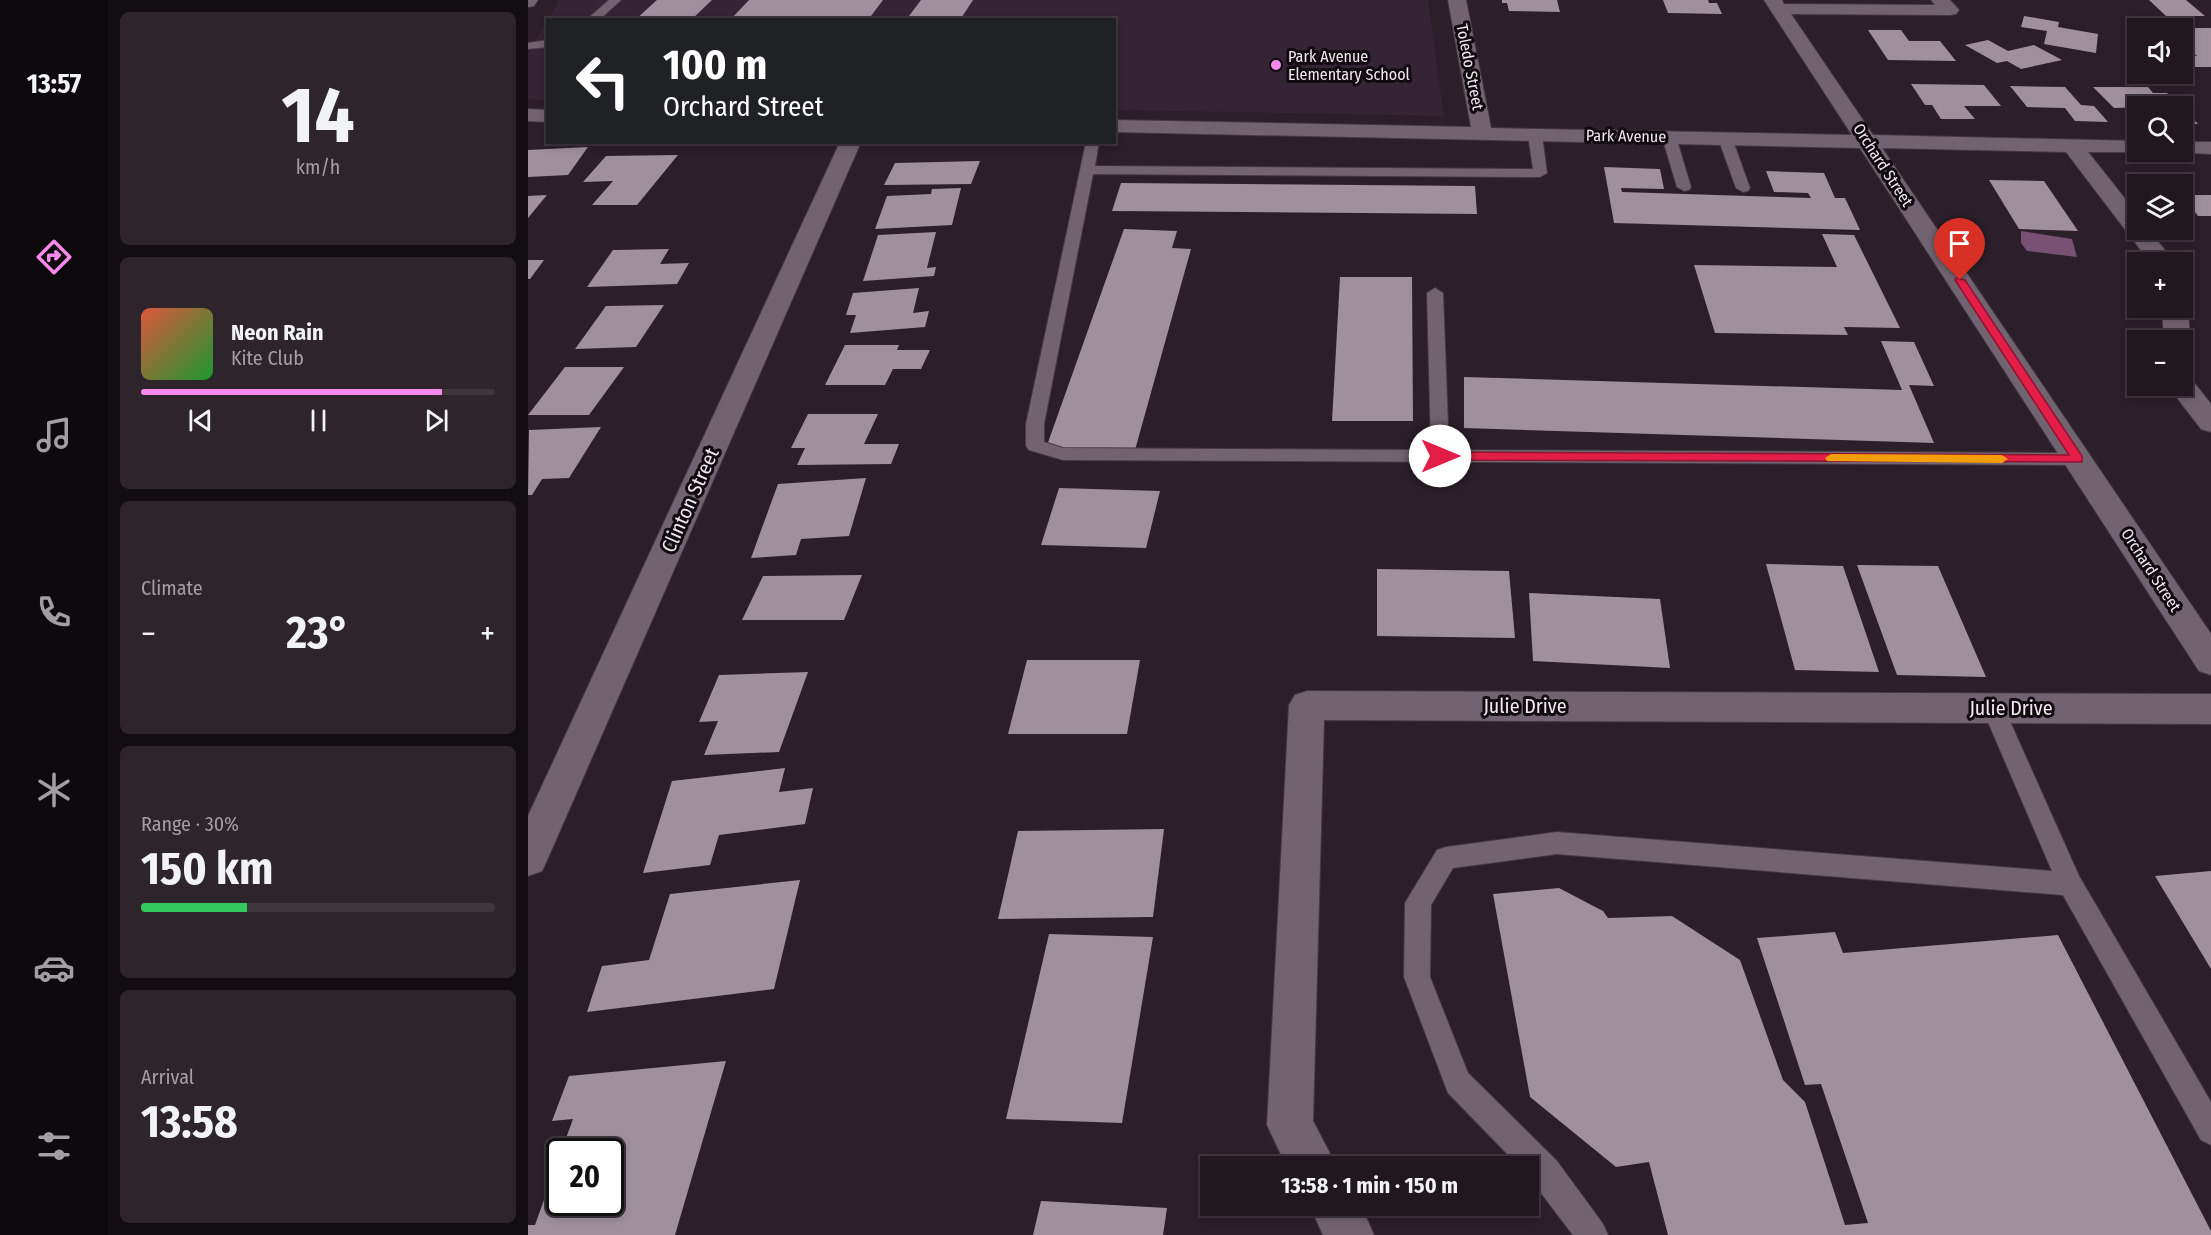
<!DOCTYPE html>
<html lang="en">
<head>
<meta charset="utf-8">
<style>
  :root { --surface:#20171f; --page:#2d242c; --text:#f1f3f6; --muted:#a29fa4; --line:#3d363d; --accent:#f788ec }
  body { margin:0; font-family:"Fira Sans Condensed",sans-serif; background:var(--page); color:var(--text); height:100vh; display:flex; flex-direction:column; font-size:22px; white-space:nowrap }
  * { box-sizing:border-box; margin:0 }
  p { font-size:20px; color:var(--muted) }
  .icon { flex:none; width:33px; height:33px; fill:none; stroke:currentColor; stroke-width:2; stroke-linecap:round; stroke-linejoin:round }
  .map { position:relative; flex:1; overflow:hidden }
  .details { display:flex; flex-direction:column; gap:12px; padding:12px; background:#120d11; width:420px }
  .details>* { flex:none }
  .top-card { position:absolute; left:18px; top:18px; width:570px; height:126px; border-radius:0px; box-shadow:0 3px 9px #0003,0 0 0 2px var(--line); background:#202124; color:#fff; overflow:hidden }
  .fabs { position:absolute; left:1599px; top:18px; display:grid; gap:12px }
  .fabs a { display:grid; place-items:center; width:66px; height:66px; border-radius:0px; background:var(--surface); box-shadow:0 3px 9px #0003,0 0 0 2px var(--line); font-size:30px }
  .speed { position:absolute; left:18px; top:1138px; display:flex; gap:12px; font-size:30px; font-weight:700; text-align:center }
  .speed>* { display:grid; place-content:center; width:78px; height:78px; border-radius:50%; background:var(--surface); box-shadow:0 3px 9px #0003,0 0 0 2px var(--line); line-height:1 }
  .speed .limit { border:3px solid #111; border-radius:9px; background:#fff; color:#111 }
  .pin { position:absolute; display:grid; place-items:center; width:51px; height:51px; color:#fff; margin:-62px -26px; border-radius:50% 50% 50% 0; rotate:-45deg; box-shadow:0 0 6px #0007 }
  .pin .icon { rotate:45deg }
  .me { position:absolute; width:66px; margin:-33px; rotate:90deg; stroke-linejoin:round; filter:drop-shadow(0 0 4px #0008) }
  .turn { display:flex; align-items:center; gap:21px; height:126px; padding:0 18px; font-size:27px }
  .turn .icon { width:78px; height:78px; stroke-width:2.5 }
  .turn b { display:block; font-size:42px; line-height:51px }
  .big { font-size:45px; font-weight:700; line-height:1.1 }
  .details .widget { flex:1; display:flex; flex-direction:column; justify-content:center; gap:9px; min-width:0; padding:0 21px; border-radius:9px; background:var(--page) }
  .details .dial { align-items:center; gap:0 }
  .dial b { font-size:78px; line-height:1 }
  .song { display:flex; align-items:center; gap:18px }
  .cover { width:72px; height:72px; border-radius:9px; background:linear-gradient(135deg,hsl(10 70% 55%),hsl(130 70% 35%)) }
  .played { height:6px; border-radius:3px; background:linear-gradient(90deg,var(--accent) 85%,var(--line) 85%) }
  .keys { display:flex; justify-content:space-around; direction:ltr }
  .heat { display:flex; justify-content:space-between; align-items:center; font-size:33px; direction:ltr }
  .charge { height:9px; border-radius:4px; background:linear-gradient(90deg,#34c759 30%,var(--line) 0) }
  .trip { position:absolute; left:672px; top:1156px; width:339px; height:60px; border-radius:0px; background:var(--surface); box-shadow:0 3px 9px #0003,0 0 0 2px var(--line); font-weight:700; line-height:60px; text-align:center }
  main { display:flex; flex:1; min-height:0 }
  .tab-bar { display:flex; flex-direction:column; width:108px; justify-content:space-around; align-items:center; background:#0d090c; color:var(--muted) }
  .tab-bar .icon { width:42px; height:42px }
  .tab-bar .selected { color:var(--accent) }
  .tab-bar b { font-size:27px; color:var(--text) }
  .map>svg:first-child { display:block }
  .built { fill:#352433 }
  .water { fill:#775073 }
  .building { fill:#9f909d }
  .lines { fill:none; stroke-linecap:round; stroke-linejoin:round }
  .service-casing { stroke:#443a43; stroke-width:2 }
  .minor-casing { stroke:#443a43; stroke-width:2 }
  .service { fill:#726370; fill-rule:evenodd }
  .minor { fill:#726370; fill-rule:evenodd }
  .route { fill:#e11d48; stroke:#92132f; stroke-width:1.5 }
  .slow { fill:#f59e0b }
  .poi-dot { fill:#f788ec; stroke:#100b0f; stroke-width:2 }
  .labels { text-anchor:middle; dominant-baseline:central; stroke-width:6; stroke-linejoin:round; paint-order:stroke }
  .far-poi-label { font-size:16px; fill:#f1e9f0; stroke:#100b0f; text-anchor:start }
  .far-street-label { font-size:16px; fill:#f1e9f0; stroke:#100b0f }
  .street-label { font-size:20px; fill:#f1e9f0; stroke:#100b0f }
</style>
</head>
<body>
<main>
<nav class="tab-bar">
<b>13:57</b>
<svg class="icon selected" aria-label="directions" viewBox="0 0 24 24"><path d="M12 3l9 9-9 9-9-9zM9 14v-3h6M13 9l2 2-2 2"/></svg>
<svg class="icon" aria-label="music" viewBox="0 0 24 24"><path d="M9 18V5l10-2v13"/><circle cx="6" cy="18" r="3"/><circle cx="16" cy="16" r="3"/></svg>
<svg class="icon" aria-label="phone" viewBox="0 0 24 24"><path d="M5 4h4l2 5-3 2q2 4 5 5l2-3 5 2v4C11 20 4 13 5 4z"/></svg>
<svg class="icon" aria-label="climate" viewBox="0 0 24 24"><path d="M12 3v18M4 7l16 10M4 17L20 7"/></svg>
<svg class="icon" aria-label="car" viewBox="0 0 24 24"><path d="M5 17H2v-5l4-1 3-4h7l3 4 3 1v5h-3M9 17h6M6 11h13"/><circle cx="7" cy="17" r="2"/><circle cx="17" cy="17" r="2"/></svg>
<svg class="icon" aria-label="filters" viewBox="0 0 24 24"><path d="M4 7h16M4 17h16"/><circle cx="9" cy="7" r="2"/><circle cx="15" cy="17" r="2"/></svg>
</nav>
<section class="details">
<div class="widget dial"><b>14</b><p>km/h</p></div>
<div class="widget">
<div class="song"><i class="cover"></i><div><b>Neon Rain</b><p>Kite Club</p></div></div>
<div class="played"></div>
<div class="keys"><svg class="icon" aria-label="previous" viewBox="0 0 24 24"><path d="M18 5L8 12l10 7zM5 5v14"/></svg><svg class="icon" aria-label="pause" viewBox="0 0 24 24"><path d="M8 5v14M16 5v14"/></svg><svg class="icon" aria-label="next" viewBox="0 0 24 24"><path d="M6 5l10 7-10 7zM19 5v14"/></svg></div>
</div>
<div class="widget"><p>Climate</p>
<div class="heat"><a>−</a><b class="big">23°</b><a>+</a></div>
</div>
<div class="widget"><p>Range · 30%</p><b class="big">150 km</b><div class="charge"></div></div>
<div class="widget"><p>Arrival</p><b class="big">13:58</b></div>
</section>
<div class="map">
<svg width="1683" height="1235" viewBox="0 0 1683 1235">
  <rect width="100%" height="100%" fill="#2b1f29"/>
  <path class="built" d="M 31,0 L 900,0 L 916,116 L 587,110 L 586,20 L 20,20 Z
    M 19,20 L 19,100 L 0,99 L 0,54 Z"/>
  <path class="water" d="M 1493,231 L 1544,239 L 1549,257 L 1499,251 L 1493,243 Z"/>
  <path class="building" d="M 129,0 L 184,0 L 163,20 L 107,20 Z
    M 221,0 L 355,0 L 340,20 L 202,20 Z
    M 393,0 L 445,0 L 432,20 L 378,20 Z
    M 974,0 L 1029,0 L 1032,12 L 981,11 L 979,3 L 974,3 Z
    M 1135,0 L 1180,0 L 1181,3 L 1189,3 L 1194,14 L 1140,13 Z
    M 1621,0 L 1658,0 L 1677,16 L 1638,16 Z
    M 1496,16 L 1531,22 L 1530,27 L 1570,34 L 1568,53 L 1516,44 L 1519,31 L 1493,27 Z
    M 1654,28 L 1683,28 L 1683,67 L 1664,67 L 1654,58 L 1654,55 L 1669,56 L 1655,44 L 1665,44 L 1654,35 Z
    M 1340,30 L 1373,30 L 1381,41 L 1412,41 L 1428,61 L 1360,60 Z
    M 1460,40 L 1480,51 L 1506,45 L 1534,60 L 1493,69 L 1479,61 L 1469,63 L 1437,45 Z
    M 1383,84 L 1456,85 L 1473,106 L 1436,106 L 1447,119 L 1413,119 L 1404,105 L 1397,105 Z
    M 1482,86 L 1537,87 L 1553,105 L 1566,106 L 1580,122 L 1547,121 L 1537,108 L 1499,107 Z
    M 1565,87 L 1620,87 L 1625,93 L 1639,93 L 1653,106 L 1586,108 Z
    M 1654,108 L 1670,124 L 1654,124 Z
    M 60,147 L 40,175 L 0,177 L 0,150 Z
    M 150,155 L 109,205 L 64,205 L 85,181 L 55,182 L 78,156 Z
    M 452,161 L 443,184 L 356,185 L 367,163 Z
    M 1076,167 L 1132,169 L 1136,189 L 1093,188 L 1094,192 L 1283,198 L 1280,193 L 1246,192 L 1238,171 L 1296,173 L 1307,198 L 1317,198 L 1332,230 L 1086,223 Z
    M 1461,180 L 1516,181 L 1550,231 L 1491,229 Z
    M 593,183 L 947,186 L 949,214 L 584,211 Z
    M 433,188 L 424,225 L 347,229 L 359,196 L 403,194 L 404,189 Z
    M 19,195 L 0,218 L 0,196 Z
    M 1654,195 L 1683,195 L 1683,216 L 1670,216 Z
    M 596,229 L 649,231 L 644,248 L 663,249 L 607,450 L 518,448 Z
    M 408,232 L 399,268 L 408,267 L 406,276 L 335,281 L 350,235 Z
    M 1294,234 L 1326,235 L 1372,328 L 1316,327 L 1320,335 L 1187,333 L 1166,265 L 1309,267 Z
    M 141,249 L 132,264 L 161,263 L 149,284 L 59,287 L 85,250 Z
    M 0,260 L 16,260 L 2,279 L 0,279 Z
    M 812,277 L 884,277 L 885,421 L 804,421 Z
    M 391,288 L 385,313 L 401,311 L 397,327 L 322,333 L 328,315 L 318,315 L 325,293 Z
    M 136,305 L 108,347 L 47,349 L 78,306 Z
    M 1353,341 L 1386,342 L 1406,386 L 1381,385 L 1406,443 L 936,428 L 936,377 L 1374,390 Z
    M 317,345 L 371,345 L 369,350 L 402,350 L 393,369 L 365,369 L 357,385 L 297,385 Z
    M 37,367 L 96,367 L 61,415 L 0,415 Z
    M 280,414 L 350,414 L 336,444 L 371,444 L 363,464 L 269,465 L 277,448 L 263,448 Z
    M 73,427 L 41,478 L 14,479 L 4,495 L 0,495 L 1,430 Z
    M 338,478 L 321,536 L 273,539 L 268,555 L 223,558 L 250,484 Z
    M 531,488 L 632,491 L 618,548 L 513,545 Z
    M 1238,564 L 1315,566 L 1351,672 L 1267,670 Z
    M 1329,565 L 1410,566 L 1458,677 L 1369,675 Z
    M 849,569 L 981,571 L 987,638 L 849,636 Z
    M 334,575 L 316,620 L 214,620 L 235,576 Z
    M 1001,593 L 1132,599 L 1142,668 L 1005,661 Z
    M 499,660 L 612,660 L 599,734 L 480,734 Z
    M 280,672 L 251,752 L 176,755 L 190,721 L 171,722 L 191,675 Z
    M 257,768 L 251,792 L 285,788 L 277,824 L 191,835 L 182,865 L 115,873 L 144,781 Z
    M 636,829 L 625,917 L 470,919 L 490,831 Z
    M 1683,871 L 1683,969 L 1627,876 Z
    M 272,880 L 246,989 L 59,1012 L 74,966 L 121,960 L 142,894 Z
    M 1031,888 L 1075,911 L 1080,918 L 1144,916 L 1212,960 L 1255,1080 L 1277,1102 L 1317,1225 L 1340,1223 L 1293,1084 L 1277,1085 L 1229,938 L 1307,932 L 1315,953 L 1530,935 L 1683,1231 L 1683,1235 L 1140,1235 L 1121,1162 L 1088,1167 L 1002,1097 L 965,894 Z
    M 521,934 L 625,937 L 594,1123 L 478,1119 Z
    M 198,1061 L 147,1235 L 0,1235 L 0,1225 L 7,1225 L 31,1158 L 32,1203 L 82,1203 L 82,1152 L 33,1152 L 45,1119 L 24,1121 L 41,1076 Z
    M 513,1201 L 639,1208 L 635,1235 L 505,1235 Z"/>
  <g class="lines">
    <g class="service-casing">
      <path id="service" d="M 81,0 L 93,0 L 71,20 L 58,20 Z
        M 20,40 L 20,47 L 0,49 L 0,43 Z
        M 1007,131 L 1014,135 L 1019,173 L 1012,177 L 565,174 L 516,424 L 516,442 L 535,448 L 903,450 L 899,293 L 907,288 L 915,293 L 921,450 L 1550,453 L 1557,455 L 1559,459 L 1557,463 L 1550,465 L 535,460 L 501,450 L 498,446 L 498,424 L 558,142 L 571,142 L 567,166 L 1005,169 L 1000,135 Z
        M 1141,133 L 1148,137 L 1163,187 L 1161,190 L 1156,191 L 1149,187 L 1134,137 Z
        M 1197,134 L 1204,138 L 1222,188 L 1220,191 L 1215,192 L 1208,188 L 1190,138 Z
        M 1465,699 L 1473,701 L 1476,708 L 1551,876 L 1683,1102 L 1683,1145 L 1673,1140 L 1535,895 L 1029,854 L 925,868 L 903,905 L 902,977 L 940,1073 L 1029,1161 L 1075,1224 L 1080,1235 L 1045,1235 L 1000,1176 L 1000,1167 L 992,1167 L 920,1093 L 876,977 L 877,903 L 909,850 L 918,847 L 1029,832 L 1524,871 L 1454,708 L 1457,701 Z"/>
    </g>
    <g class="minor-casing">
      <path id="minor" d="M 0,0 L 10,0 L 6,6 L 0,7 Z
        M 920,0 L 938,0 L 963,128 L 1324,135 L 1236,0 L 1254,0 L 1256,4 L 1407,5 L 1403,0 L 1422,0 L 1431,10 L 1428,14 L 1422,15 L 1263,14 L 1345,135 L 1610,141 L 1610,152 L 1617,152 L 1560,152 L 1610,215 L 1610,230 L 1621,230 L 1646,262 L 1622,262 L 1538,152 L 1354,148 L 1683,634 L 1683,675 L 1671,671 L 1332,148 L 586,132 L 586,120 L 943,127 Z
        M 0,109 L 20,110 L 20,122 L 0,121 Z
        M 312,142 L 333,142 L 20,858 L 14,871 L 0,876 L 0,816 Z
        M 1654,142 L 1683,142 L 1683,154 L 1647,152 L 1654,152 Z
        M 1654,302 L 1660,308 L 1662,340 L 1654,346 L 1654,340 L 1636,340 L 1634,308 L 1654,308 Z
        M 1654,378 L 1664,380 L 1683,404 L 1683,432 L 1673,429 L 1640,386 L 1654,386 Z
        M 779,691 L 1683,694 L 1683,724 L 796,720 L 785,1121 L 809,1167 L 759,1167 L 739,1125 L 761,705 L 767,695 Z
        M 782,1206 L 833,1206 L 846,1235 L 795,1235 Z"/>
    </g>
    <use href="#service" class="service"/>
    <use href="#minor" class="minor"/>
  </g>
  <path class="route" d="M 1428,278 L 1437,280 L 1554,456 L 1554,462 L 912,460 L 906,456 L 912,452 L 1541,455 L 1427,280 Z"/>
  <path class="slow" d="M 1303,454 L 1474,455 L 1480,459 L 1474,463 L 1299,461 L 1297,458 Z"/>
  <circle class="poi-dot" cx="748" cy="65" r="6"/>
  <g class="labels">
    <g class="far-poi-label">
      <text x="760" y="56">Park Avenue<tspan x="760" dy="18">Elementary School</tspan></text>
    </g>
    <g class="far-street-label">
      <text transform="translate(942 67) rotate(79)">Toledo Street</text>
      <text transform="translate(1098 136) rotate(1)">Park Avenue</text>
      <text transform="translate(1355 165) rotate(57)">Orchard Street</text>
      <text transform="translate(1623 570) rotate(57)">Orchard Street</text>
    </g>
    <g class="street-label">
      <text transform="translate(162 500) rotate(-66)">Clinton Street</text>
      <text x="997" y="706">Julie Drive</text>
      <text x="1483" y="708">Julie Drive</text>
    </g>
  </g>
</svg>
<div class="fabs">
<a><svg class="icon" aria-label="sound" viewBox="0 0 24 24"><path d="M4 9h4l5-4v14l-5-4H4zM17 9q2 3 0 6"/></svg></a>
<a><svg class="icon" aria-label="search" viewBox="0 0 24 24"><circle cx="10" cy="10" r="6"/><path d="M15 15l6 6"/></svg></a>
<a><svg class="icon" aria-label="layers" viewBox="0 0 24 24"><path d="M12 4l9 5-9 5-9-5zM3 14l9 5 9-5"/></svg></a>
<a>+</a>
<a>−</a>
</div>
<div class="speed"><div class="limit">20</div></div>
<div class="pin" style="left:1432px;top:280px;background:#d93025"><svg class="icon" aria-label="arrive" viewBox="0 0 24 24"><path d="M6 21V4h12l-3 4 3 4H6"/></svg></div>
<svg class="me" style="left:912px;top:456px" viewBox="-20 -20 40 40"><circle r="19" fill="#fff"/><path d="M0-13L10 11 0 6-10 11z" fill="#e11d48"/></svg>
<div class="trip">13:58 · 1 min · 150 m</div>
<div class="top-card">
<div class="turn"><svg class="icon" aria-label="left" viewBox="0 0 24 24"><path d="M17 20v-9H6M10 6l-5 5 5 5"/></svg><div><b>100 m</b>Orchard Street</div></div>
</div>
</div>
</main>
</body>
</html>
